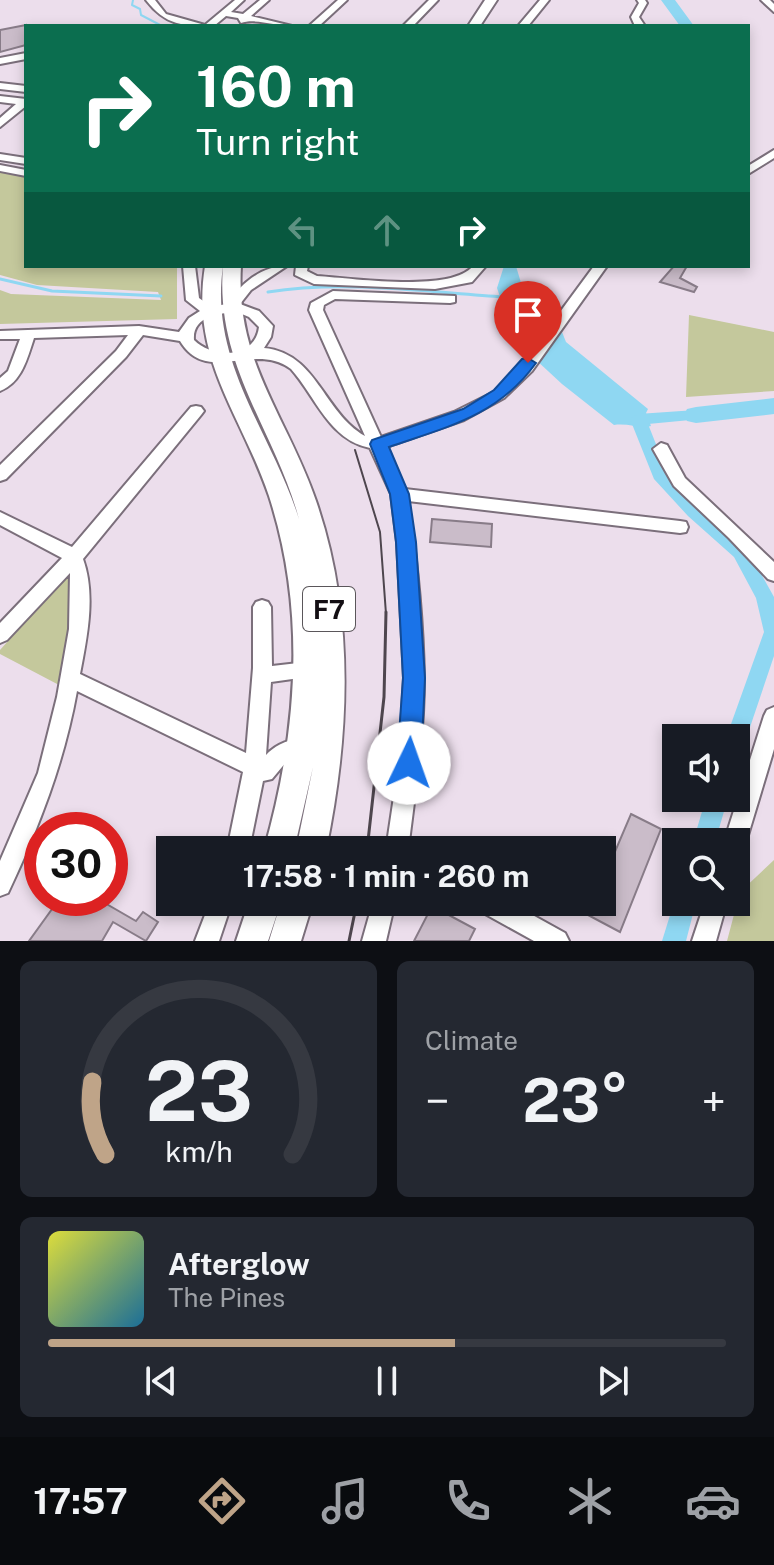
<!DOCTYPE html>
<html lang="en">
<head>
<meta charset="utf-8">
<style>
  :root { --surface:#171b24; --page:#242831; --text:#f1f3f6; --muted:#9ea1a6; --line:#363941; --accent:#bfa488 }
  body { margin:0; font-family:"Public Sans",sans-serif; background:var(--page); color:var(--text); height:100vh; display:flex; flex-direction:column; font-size:30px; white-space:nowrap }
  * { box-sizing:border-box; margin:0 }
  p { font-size:26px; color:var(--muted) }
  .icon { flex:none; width:44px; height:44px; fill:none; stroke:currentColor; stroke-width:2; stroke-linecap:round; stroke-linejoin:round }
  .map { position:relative; height:941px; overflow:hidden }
  .side { display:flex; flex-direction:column; gap:20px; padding:20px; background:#0d0f14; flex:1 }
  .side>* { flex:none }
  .banner { position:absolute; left:24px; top:24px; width:726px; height:244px; border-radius:0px; box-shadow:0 4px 12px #0003; background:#0b6e4f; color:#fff; overflow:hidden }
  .tools { position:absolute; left:662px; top:724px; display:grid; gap:16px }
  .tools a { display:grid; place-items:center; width:88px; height:88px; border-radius:0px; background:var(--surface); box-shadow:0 4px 12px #0003; font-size:40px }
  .speed { position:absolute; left:24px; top:812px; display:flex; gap:16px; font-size:40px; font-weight:700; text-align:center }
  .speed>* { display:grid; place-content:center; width:104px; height:104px; border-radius:50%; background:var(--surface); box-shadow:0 4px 12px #0003; line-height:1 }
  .speed .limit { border:12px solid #d22; background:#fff; color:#111 }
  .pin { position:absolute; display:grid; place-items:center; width:68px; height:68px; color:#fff; margin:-82px -34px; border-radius:50% 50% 50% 0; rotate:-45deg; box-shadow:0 0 8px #0007 }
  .pin .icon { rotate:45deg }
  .me { position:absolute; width:88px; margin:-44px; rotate:3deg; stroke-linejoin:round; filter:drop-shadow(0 0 6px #0008) }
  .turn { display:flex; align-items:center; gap:28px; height:168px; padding:0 40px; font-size:36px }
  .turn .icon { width:104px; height:104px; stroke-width:2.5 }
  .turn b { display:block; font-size:56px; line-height:68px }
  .lanes { display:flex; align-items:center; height:76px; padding:0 40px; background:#0003; justify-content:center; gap:40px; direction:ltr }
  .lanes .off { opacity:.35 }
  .big { font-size:60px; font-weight:700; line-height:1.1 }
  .side .card { flex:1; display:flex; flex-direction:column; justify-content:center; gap:12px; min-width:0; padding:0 28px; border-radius:12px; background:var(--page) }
  .side .dial { align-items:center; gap:0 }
  .dial svg { height:208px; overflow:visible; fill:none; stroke:var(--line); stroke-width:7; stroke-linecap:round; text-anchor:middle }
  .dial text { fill:var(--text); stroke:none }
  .song { display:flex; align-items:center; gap:24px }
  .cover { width:96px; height:96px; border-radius:12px; background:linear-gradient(135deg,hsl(60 70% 55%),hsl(200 70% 35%)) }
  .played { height:8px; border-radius:4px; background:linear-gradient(90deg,var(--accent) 60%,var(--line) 60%) }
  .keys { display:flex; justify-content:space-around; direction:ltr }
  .heat { display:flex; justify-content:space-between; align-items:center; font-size:44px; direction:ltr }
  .side .tiles { flex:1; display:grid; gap:20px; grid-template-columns:1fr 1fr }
  .card:last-child { grid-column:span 2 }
  .trip { position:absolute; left:156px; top:836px; width:460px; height:80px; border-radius:0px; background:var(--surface); box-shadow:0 4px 12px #0003; font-weight:700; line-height:80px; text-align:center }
  .menu { display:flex; height:128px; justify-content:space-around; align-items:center; background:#090b0e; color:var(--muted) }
  .menu .icon { width:56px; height:56px }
  .menu .on { color:var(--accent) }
  .menu b { font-size:36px; color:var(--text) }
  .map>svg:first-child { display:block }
  .green { fill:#c4c89c }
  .water { fill:#8fd7f2 }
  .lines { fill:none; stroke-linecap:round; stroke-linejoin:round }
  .stream-far1 { stroke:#8fd7f2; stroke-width:2 }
  .stream { stroke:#8fd7f2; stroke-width:3 }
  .canal { fill:#8fd7f2; fill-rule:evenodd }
  .river { fill:#8fd7f2; fill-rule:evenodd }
  .building { fill:#cabcc9; stroke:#887c88; stroke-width:2 }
  .minor-casing { stroke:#7b6f7b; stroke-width:4 }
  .highway-casing { stroke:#7b6f7b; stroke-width:4 }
  .minor { fill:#fff; fill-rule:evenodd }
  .highway { fill:#fff; fill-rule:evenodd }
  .tram-far1 { stroke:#4e464e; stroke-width:2 }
  .tram { stroke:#4e464e; stroke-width:3 }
  .route { fill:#1a73e8; stroke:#114b97; stroke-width:2 }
  .labels { text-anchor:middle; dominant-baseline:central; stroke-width:6; stroke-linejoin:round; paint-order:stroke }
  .shield { fill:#fff; stroke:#5a565a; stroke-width:2 }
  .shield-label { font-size:26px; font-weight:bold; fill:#130e13 }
</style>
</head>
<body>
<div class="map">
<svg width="774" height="941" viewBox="0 0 774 941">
  <rect width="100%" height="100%" fill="#ecdeec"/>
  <path class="green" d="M 0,166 L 26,170 L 26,266 L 177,266 L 177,319 L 0,324 L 0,290 L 11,294 L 161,300 L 158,292 L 37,285 L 0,275 Z
    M 689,315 L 774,332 L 774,391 L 686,397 Z
    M 68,574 L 75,580 L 59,685 L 0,654 L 0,650 Z
    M 774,860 L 774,941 L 727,941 L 740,892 Z"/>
  <path class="water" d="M 504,266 L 516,266 L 532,320 L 551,330 L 562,332 L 566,342 L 648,409 L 646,413 L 651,426 C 642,429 628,423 614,425 L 562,384 L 535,359 L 511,329 L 497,288 Z"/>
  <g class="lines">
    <path class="stream-far1" d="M 133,0 L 132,5 L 140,9 L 141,15 L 162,26"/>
    <path class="stream" d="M 0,279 L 52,291 L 161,296
      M 268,292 C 345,280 426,292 504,297"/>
    <path class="canal" d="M 696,410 L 704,415 L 701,419 L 648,424 L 667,472 L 700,508 L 746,547 L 774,597 L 774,656 L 746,739 L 743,745 L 736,748 L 736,738 L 726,738 L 764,632 L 756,598 L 734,557 L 688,516 L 654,479 L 630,419 L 638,414 Z
      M 706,798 L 728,798 L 715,842 L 693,842 Z
      M 676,896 L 676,902 L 696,902 L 686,941 L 662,941 Z"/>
    <path class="river" d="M 661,0 L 675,0 L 694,26 L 680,26 Z
      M 774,398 L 774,414 L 696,423 L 687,421 L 684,415 L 687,409 L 696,407 Z"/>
  </g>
  <path class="building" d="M 26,25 L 26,45 L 0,52 L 0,30 Z
    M 674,266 L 687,266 L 680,278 L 697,287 L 694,292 L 660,282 Z
    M 432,519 L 492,524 L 491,547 L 430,542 Z
    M 631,814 L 661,829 L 620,932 L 588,915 L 594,902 L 602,902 L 602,882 Z
    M 60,898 L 96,898 L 136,921 L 143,912 L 158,922 L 146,941 L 113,922 L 102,941 L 29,941 Z
    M 432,906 L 475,929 L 469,941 L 414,941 Z"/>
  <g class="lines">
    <g class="minor-casing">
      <path id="minor" d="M 146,0 L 155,0 L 166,14 L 205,25 L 235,0 L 244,0 L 231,12 L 243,14 L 260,0 L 269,0 L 251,16 L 292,26 C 276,26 255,18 241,23 L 238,18 L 226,16 L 214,26 C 183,26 166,26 146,0 Z
        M 338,0 L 347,0 L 319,26 L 309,26 Z
        M 429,0 L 438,0 L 413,26 L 403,26 Z
        M 540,0 L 549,0 L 528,26 L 518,26 Z
        M 637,0 L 645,0 L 647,3 L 639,17 L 645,26 L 635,26 L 631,17 L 639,3 Z
        M 761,0 L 770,0 L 774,4 L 774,12 Z
        M 26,53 L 26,59 L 0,64 L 0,58 Z
        M 0,83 L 26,86 L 26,92 L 0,89 Z
        M 0,96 L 26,99 L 26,106 L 0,127 L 0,118 L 16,104 L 0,102 Z
        M 774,150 L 774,158 L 748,174 L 748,166 Z
        M 0,154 L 26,158 L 26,164 L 0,160 Z
        M 0,165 L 26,170 L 26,176 L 0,171 Z
        M 183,266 L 195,266 L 199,298 L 212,307 L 226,304 C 242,284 260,266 287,266 L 251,290 L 240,304 L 259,311 L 273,326 L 271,337 L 264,348 C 317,353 323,412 365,436 L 309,310 L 311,303 L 333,291 L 455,296 L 455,302 L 450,303 L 335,299 L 324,305 L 323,310 L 381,437 L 454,412 L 494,392 L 521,365 L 594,266 L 607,266 L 532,371 L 504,398 L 464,420 L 386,447 L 405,489 L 680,521 L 686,522 L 688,527 L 686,532 L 680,533 L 408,501 C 417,559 423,620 424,679 C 424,736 415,793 408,850 L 386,850 L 399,763 L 404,678 L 397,542 L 391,494 L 370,448 C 329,440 316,397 291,369 C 253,341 207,386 180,341 L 143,335 L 126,357 L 6,479 L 0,481 L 0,465 L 116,351 L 128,335 L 34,338 C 27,359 22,382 0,391 L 0,378 L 8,371 L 20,339 L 0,339 L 0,331 L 139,326 L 179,332 L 189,318 L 200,311 L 186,300 ZM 237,312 L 249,317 L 259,327 C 255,359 213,359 194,340 C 192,317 218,313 237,312 Z
        M 296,266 L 308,266 L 307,271 L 317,276 C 352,278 451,293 473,266 L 486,266 L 472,282 L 435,289 L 314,284 L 295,275 Z
        M 196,406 L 201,407 L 204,411 L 201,415 L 83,559 C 96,595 87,637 80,674 L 246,753 L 253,668 L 253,607 L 256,602 L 262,600 L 268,602 L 271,607 L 272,666 L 307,662 L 314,664 L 317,670 L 314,676 L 271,682 L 266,755 C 275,745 293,736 307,741 L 310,748 L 307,755 L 287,761 L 272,779 L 263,781 L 249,850 L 227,850 L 243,772 L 77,691 C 64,763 39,827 8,893 L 0,896 L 0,861 L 38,773 L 57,697 L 69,629 L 70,573 L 7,640 L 0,643 L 0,623 L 62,558 L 0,525 L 0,512 L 72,547 L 191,407 Z
        M 661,443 L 667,445 L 685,478 L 774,562 L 774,581 L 768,579 L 729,538 L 674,486 L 653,449 Z
        M 774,707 L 774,749 L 746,842 L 743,850 L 736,852 L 736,842 L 724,842 L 764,716 L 767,710 Z
        M 210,902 L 232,902 L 219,941 L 195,941 Z
        M 373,902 L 395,902 L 386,941 L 362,941 Z
        M 475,902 L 509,902 L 565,933 L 569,941 L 534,941 L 478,910 Z
        M 705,902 L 727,902 L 716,941 L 692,941 Z"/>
    </g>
    <g class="highway-casing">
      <path id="highway" d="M 485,0 L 497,0 L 480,26 L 468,26 Z
        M 205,266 L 223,266 C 209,363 271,431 299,519 C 274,428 215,366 223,266 L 241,266 C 235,362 287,416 316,501 C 355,614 350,734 326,850 L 296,850 L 313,767 L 294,850 L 264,850 C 297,734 307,613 269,496 C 241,413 190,359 205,266 Z
        M 249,902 L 281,902 L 268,941 L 236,941 Z
        M 281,902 L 313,902 L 301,941 L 269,941 Z"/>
    </g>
    <use href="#minor" class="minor"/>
    <use href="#highway" class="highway"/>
    <path class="tram-far1" d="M 355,450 L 380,532 L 386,614"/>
    <path class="tram" d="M 367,850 L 384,697 L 386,612
      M 349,941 L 357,902"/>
  </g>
  <path class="route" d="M 528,358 L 536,363 C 498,416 447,427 389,447 L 409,494 L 416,542 L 425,678 L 421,763 L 417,771 L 409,774 L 401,771 L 397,763 L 403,678 L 396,542 L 390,494 L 370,444 L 372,440 L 463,409 L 494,390 L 522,359 Z"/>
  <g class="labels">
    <rect class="shield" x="303" y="587" width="52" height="44" rx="6"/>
    <g class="shield-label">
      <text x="329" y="609">F7</text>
    </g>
  </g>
</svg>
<div class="tools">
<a><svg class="icon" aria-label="sound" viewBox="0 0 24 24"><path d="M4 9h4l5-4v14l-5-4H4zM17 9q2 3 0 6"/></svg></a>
<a><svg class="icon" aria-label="search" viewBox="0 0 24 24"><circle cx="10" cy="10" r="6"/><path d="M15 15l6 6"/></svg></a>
</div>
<div class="speed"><div class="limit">30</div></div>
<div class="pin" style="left:528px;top:363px;background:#d93025"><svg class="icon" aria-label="arrive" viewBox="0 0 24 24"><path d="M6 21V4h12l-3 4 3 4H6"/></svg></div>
<svg class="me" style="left:409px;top:763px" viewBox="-20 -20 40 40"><circle r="19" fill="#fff"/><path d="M0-13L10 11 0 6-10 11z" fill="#1a73e8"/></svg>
<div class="trip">17:58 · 1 min · 260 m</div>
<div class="banner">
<div class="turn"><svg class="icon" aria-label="right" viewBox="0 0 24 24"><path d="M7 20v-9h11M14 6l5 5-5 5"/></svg><div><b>160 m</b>Turn right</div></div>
<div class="lanes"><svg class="icon off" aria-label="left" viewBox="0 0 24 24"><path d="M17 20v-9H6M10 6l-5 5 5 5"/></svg><svg class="icon off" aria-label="ahead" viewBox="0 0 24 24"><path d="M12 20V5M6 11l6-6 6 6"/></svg><svg class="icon" aria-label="right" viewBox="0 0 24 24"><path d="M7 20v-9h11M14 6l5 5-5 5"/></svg></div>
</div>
</div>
<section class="side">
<div class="tiles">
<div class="card dial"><svg viewBox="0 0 100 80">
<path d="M14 69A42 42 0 1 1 86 69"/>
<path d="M14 69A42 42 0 0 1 9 41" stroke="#bfa488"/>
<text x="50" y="56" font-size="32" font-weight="700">23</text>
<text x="50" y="72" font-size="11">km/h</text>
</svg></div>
<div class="card"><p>Climate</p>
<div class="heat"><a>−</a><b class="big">23°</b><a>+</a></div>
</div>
<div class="card">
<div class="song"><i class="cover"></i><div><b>Afterglow</b><p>The Pines</p></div></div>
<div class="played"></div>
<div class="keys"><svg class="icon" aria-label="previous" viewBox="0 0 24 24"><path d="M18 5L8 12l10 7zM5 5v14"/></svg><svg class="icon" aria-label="pause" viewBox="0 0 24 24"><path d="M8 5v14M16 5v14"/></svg><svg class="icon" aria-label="next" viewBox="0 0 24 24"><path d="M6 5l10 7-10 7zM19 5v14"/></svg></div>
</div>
</div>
</section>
<nav class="menu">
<b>17:57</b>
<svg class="icon on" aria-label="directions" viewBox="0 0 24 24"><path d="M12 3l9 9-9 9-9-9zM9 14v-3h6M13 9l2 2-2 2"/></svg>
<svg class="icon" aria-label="music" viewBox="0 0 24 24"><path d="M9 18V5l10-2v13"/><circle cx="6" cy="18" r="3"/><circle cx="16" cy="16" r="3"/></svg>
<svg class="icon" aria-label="phone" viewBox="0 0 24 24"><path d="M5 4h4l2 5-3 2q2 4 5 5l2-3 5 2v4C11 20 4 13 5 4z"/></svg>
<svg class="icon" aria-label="climate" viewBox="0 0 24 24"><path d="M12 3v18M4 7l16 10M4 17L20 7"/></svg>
<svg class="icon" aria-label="car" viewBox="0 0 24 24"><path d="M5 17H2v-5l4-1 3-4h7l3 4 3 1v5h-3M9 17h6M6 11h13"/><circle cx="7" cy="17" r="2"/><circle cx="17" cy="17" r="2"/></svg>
</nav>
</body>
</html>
